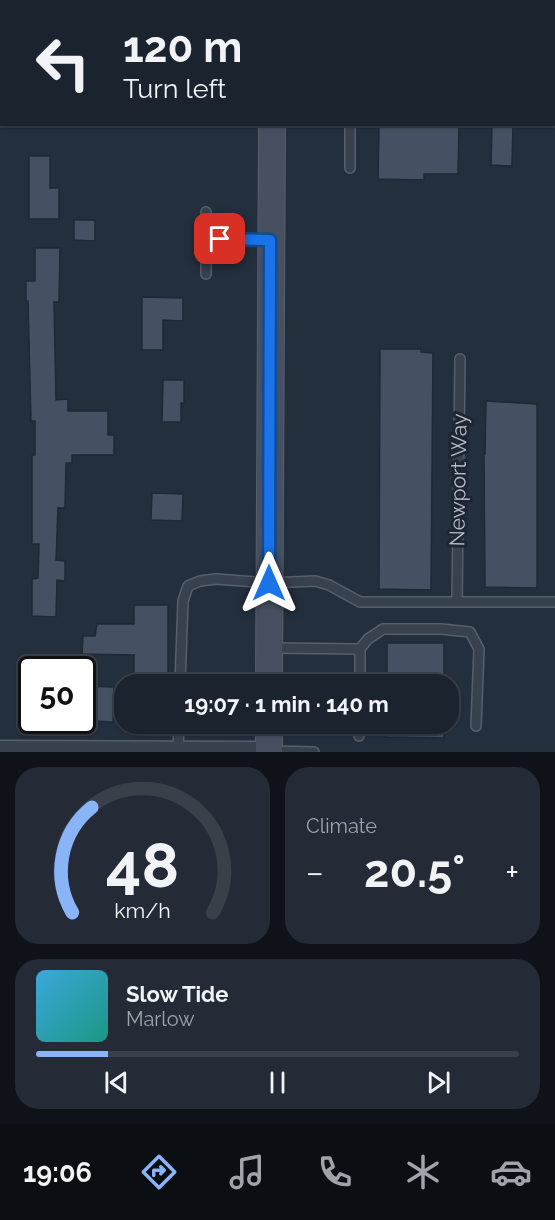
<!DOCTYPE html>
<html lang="en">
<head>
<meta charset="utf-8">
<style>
  :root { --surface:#1b232e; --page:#242b36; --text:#f1f3f6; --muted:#a0a4aa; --line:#39404a; --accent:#8ab4f8 }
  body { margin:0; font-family:Raleway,sans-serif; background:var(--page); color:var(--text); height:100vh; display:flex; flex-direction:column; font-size:22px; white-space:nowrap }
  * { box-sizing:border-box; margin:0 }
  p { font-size:20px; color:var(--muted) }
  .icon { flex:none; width:33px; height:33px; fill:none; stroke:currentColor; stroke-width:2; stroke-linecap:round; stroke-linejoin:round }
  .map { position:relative; height:752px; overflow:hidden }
  .side { display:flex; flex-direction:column; gap:15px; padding:15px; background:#0f1319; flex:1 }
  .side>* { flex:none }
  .banner { position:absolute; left:0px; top:0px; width:555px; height:126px; box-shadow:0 2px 4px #0004,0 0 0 2px var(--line); background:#1b232e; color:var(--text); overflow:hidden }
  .speed { position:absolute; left:18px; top:656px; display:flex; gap:12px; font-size:30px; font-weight:700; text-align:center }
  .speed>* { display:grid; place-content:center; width:78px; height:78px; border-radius:50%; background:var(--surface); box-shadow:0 2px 4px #0004,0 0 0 2px var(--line); line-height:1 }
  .speed .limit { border:3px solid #111; border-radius:9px; background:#fff; color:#111 }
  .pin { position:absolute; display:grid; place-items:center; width:51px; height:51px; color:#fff; margin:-26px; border-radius:12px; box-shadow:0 3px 9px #0006 }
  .me { position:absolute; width:66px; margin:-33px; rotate:0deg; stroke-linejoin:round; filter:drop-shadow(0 0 4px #0008) }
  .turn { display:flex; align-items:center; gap:21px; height:126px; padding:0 24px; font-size:27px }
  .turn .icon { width:78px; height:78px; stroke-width:2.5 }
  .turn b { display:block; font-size:42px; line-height:51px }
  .big { font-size:45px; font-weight:700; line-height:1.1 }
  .side .widget { flex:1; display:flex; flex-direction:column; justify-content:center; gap:9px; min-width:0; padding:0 21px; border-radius:24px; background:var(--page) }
  .side .dial { align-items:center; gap:0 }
  .dial svg { height:156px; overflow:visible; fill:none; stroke:var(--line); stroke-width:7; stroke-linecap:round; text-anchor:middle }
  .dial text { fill:var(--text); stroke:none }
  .song { display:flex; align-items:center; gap:18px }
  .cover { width:72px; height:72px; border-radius:9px; background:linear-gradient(135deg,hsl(200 70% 55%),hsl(170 70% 35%)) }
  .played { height:6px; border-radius:3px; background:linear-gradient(90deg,var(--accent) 15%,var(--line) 15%) }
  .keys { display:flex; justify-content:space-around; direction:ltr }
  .heat { display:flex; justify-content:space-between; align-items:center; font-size:33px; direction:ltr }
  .side .tiles { flex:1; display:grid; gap:15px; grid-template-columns:1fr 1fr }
  .widget:last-child { grid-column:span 2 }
  .trip { position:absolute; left:114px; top:674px; width:345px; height:60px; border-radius:24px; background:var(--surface); box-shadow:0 2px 4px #0004,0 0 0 2px var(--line); font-weight:700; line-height:60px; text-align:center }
  .tabs { display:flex; height:96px; justify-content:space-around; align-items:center; background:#0b0e12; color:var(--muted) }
  .tabs .icon { width:42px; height:42px }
  .tabs .selected { color:var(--accent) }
  .tabs b { font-size:27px; color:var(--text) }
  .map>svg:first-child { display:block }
  .building { fill:#455162; stroke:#1f2835; stroke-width:1.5 }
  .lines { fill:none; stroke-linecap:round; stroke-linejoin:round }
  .service-casing { stroke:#565f6c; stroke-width:12 }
  .minor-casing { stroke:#565f6c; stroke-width:21 }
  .secondary-casing { stroke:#565f6c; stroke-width:28 }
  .service { stroke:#38414e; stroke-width:9 }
  .minor { stroke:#38414e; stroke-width:18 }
  .secondary { stroke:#465061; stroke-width:26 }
  .route-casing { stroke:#114b97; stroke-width:15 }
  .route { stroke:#1a73e8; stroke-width:10 }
  .labels { text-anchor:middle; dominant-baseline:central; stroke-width:6; stroke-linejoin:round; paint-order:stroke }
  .street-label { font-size:21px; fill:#b4bcc9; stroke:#1d2633 }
</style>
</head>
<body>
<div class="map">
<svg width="555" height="752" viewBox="0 0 555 752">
  <rect width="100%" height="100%" fill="#242f3e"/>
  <path class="building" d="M 379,124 L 459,124 L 458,174 L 424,174 L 424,180 L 378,179 Z
    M 492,124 L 513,124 L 512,166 L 491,165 Z
    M 29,156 L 50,156 L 50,188 L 59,188 L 59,219 L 29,219 Z
    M 74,220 L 95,220 L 95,241 L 74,240 Z
    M 35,248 L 60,248 L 59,302 L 54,302 L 56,400 L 68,399 L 68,411 L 108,411 L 108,435 L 114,435 L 114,455 L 72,455 L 72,463 L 66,463 L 65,508 L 58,508 L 56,560 L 65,561 L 65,581 L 57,580 L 56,617 L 32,616 L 32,579 L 38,578 L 39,544 L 32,544 L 32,455 L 35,455 L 35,421 L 31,421 L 28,301 L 26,301 L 26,281 L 35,281 Z
    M 142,297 L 183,298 L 183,321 L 163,320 L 163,350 L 142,350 Z
    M 380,349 L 421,349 L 421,352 L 433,353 L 431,590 L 379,589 Z
    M 163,380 L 184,380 L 184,403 L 181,403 L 181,422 L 162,422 Z
    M 486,401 L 537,404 L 537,588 L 485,587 L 484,454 L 485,454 Z
    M 152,493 L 183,494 L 182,521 L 151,520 Z
    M 134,605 L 168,605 L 168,684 L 134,684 L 134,655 L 82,654 L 83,636 L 95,636 L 97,624 L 134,624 Z
    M 387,643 L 444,643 L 444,684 L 387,684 Z
    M 82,686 L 114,687 L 113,722 L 93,721 L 94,706 L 82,706 Z
    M 386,723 L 444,723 L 444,738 L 386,737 Z"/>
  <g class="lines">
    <g class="service-casing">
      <path id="service" d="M 336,2 L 336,0
        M 419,2 L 419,0
        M 350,124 L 350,168
        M 206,239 L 270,240
        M 206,274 L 206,212
        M 457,602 L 460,359
        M 272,648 L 360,649 L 360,684
        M 360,649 L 368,639 L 383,629 L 441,629 L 470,632 L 479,649 L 476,726
        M 180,684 L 183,601 L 188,586 L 200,581 L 216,579 L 269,583 L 315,581 L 329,585 L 360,602 L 555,602
        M 359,736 L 359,723
        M 178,751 L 179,723
        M 271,751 L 314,752"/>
    </g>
    <g class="minor-casing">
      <path id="minor" d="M 0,43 L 2,43
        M 554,61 L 555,61
        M 0,750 L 269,751"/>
    </g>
    <g class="secondary-casing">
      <path id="secondary" d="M 273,2 L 273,0
        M 269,684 L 272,124
        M 269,752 L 269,723"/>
    </g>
    <use href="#service" class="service"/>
    <use href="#minor" class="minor"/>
    <use href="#secondary" class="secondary"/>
  </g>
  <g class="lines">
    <g class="route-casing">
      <path id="route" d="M 220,239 L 270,240 L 269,583"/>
    </g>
    <use href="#route" class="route"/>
  </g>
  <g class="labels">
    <g class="street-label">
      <text transform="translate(458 480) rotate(-89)">Newport Way</text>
    </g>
  </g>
</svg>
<div class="speed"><div class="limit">50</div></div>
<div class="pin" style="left:220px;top:239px;background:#d93025"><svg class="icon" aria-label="arrive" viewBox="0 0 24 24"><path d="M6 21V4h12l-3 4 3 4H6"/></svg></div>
<svg class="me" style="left:269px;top:583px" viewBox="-20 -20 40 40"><path d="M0-17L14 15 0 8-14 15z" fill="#1a73e8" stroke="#fff" stroke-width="4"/></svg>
<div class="trip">19:07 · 1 min · 140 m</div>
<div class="banner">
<div class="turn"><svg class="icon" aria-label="left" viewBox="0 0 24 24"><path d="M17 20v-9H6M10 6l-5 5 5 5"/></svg><div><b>120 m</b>Turn left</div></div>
</div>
</div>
<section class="side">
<div class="tiles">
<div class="widget dial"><svg viewBox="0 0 100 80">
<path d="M14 69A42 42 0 1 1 86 69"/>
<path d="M14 69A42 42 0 0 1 24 15" stroke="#8ab4f8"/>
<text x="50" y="56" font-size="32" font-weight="700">48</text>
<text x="50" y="72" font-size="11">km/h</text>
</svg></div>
<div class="widget"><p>Climate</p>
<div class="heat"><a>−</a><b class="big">20.5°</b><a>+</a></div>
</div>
<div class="widget">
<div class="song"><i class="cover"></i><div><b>Slow Tide</b><p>Marlow</p></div></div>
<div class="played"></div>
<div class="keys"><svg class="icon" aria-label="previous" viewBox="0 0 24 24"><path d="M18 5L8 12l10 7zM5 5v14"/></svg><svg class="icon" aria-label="pause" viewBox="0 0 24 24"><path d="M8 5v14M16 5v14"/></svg><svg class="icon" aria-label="next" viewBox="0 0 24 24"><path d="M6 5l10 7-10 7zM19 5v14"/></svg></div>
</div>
</div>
</section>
<nav class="tabs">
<b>19:06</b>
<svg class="icon selected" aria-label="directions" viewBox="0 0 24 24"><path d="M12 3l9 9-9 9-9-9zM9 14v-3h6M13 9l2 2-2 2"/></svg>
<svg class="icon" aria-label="music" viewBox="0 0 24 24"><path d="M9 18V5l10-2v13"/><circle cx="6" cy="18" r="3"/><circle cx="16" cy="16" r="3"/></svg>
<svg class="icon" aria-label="phone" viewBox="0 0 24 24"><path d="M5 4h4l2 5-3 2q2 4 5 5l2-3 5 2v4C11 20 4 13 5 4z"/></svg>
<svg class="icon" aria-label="climate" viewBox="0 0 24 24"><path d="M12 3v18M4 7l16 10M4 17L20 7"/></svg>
<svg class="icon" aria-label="car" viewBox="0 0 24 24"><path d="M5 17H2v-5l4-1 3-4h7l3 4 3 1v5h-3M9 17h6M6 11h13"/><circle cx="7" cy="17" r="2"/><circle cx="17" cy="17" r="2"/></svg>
</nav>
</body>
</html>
